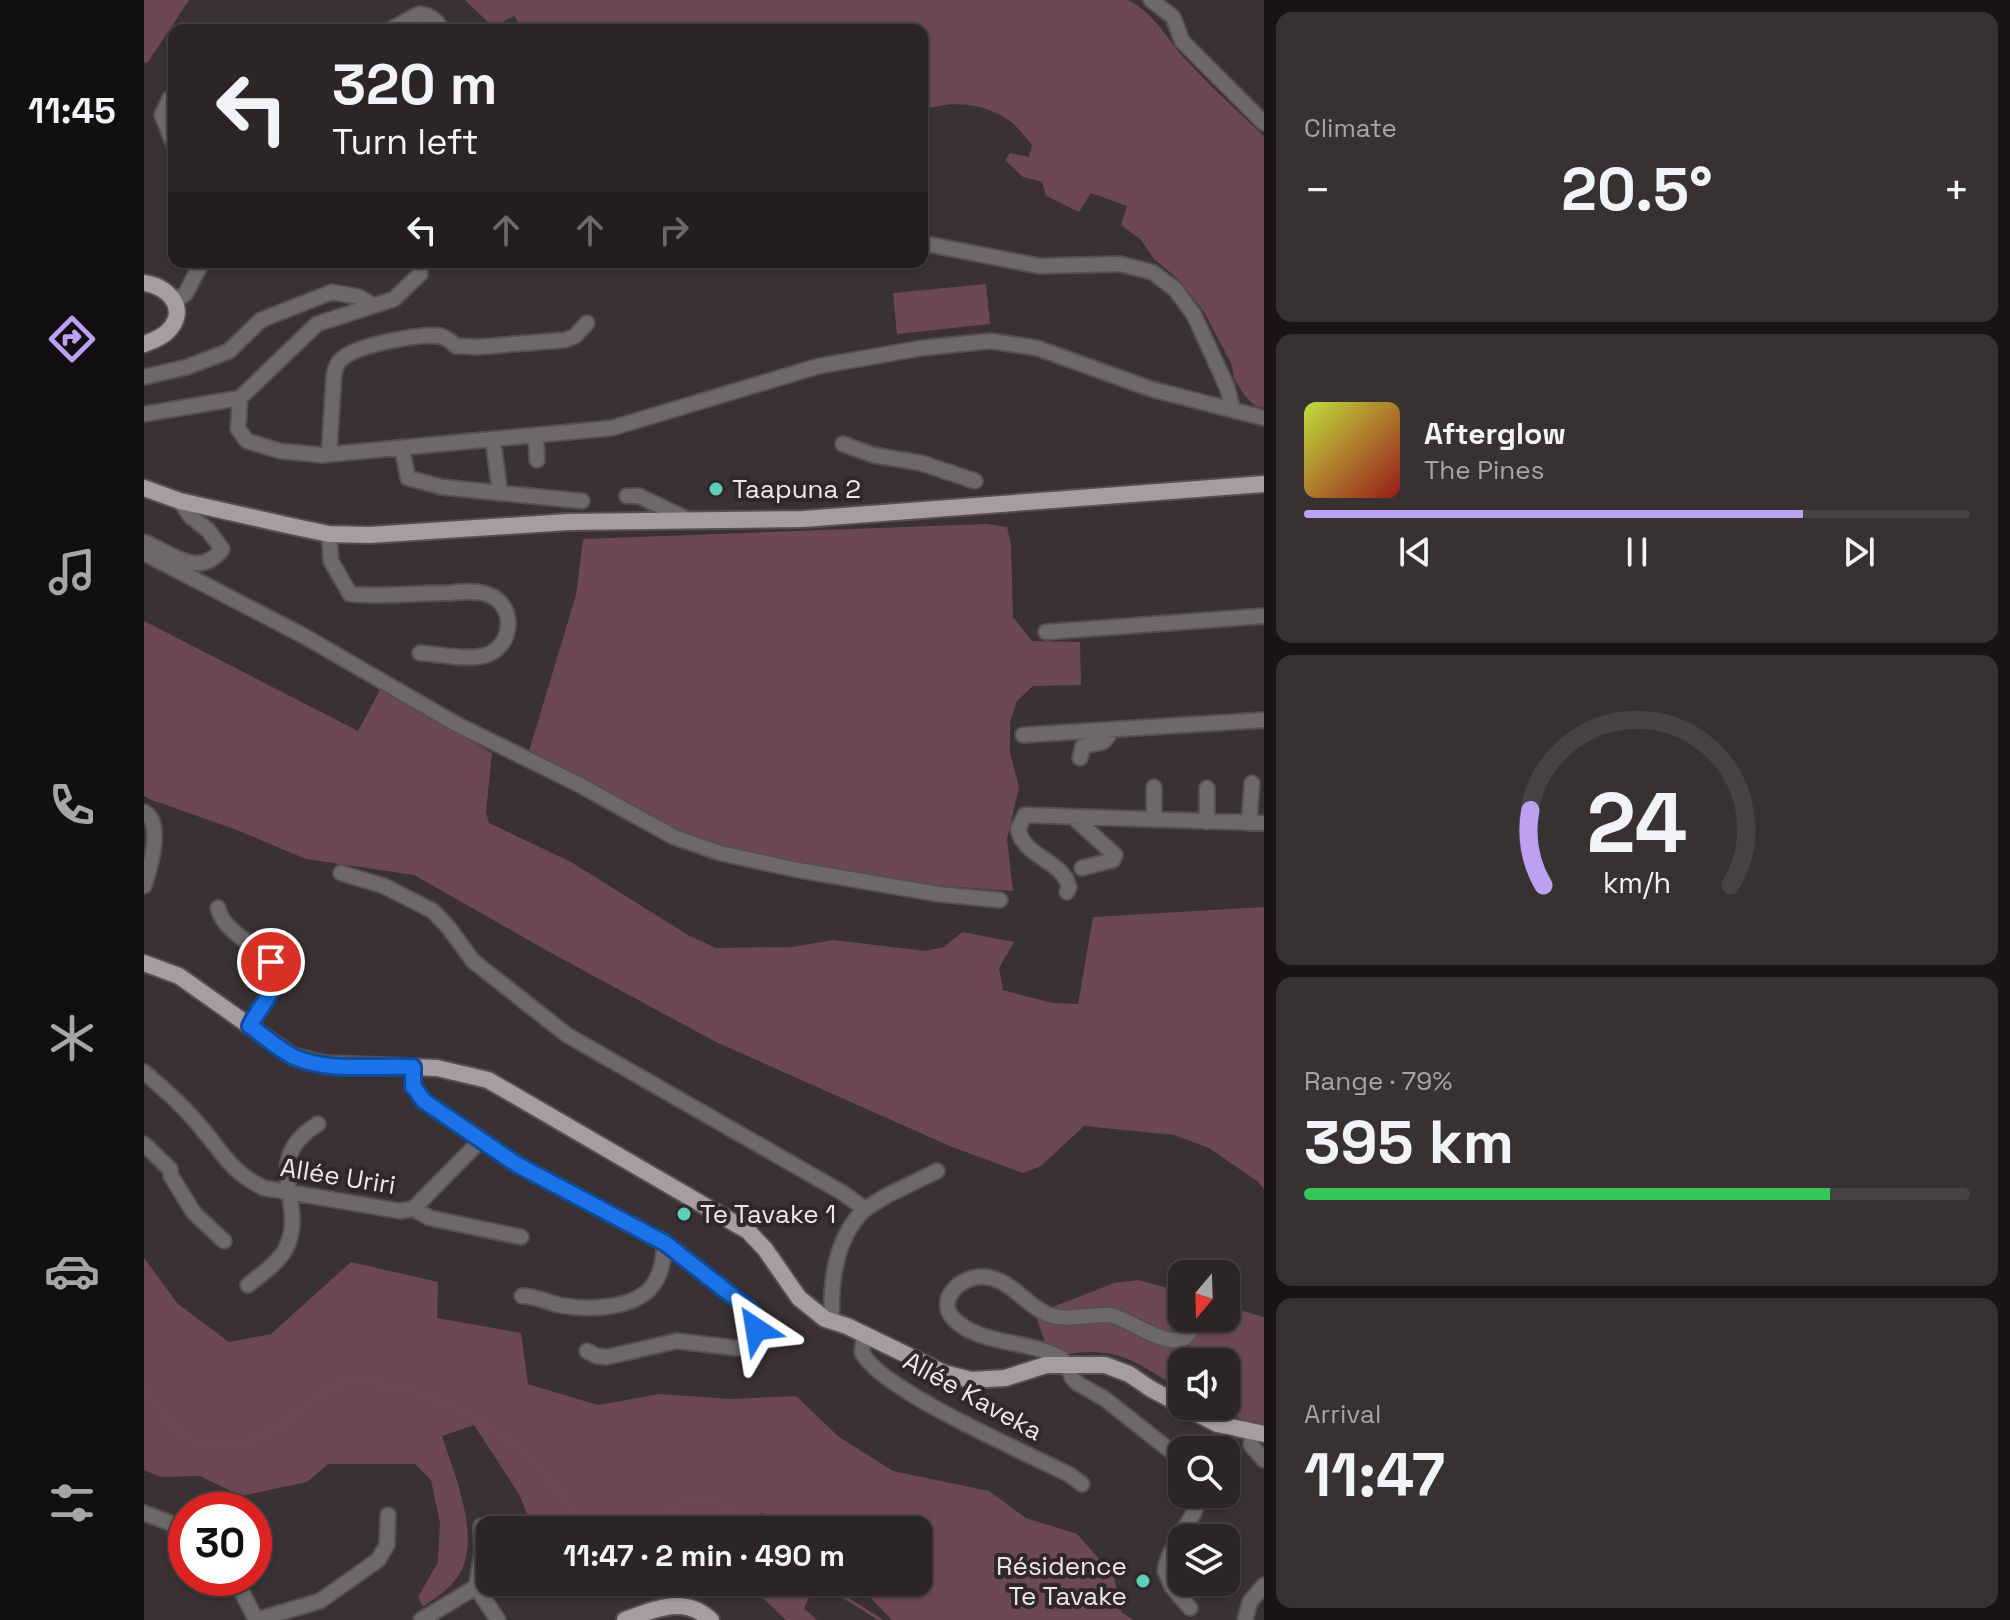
<!DOCTYPE html>
<html lang="en">
<head>
<meta charset="utf-8">
<style>
  :root { --surface:#2b2526; --page:#373132; --text:#f1f3f6; --muted:#a6a5a7; --line:#474243; --accent:#bca0f2 }
  body { margin:0; font-family:"Space Grotesk",sans-serif; background:var(--page); color:var(--text); height:100vh; display:flex; flex-direction:column; font-size:30px; white-space:nowrap }
  * { box-sizing:border-box; margin:0 }
  p { font-size:26px; color:var(--muted) }
  .icon { flex:none; width:44px; height:44px; fill:none; stroke:currentColor; stroke-width:2; stroke-linecap:round; stroke-linejoin:round }
  .map { position:relative; flex:1; overflow:hidden }
  .sheet { display:flex; flex-direction:column; gap:12px; padding:12px; background:#181415; width:746px }
  .sheet>* { flex:none }
  .guide { position:absolute; left:24px; top:24px; width:760px; height:244px; border-radius:16px; box-shadow:0 2px 6px #0004,0 0 0 2px var(--line); background:#2b2526; color:var(--text); overflow:hidden }
  .needle { width:52px; rotate:199deg }
  .tools { position:absolute; left:1024px; top:1260px; display:grid; gap:16px }
  .tools a { display:grid; place-items:center; width:72px; height:72px; border-radius:16px; background:var(--surface); box-shadow:0 2px 6px #0004,0 0 0 2px var(--line); font-size:40px }
  .speed { position:absolute; left:24px; top:1492px; display:flex; gap:16px; font-size:40px; font-weight:700; text-align:center }
  .speed>* { display:grid; place-content:center; width:104px; height:104px; border-radius:50%; background:var(--surface); box-shadow:0 2px 6px #0004,0 0 0 2px var(--line); line-height:1 }
  .speed .limit { border:12px solid #d22; background:#fff; color:#111 }
  .pin { position:absolute; display:grid; place-items:center; width:68px; height:68px; color:#fff; margin:-34px; border:4px solid #fff; border-radius:50%; box-shadow:0 2px 8px #0007 }
  .me { position:absolute; width:88px; margin:-44px; rotate:327deg; stroke-linejoin:round; filter:drop-shadow(0 0 6px #0008) }
  .turn { display:flex; align-items:center; gap:28px; height:168px; padding:0 32px; font-size:36px }
  .turn .icon { width:104px; height:104px; stroke-width:2.5 }
  .turn b { display:block; font-size:56px; line-height:68px }
  .lanes { display:flex; align-items:center; height:76px; padding:0 32px; background:#0003; justify-content:center; gap:40px; direction:ltr }
  .lanes .off { opacity:.35 }
  .big { font-size:60px; font-weight:700; line-height:1.1 }
  .sheet .widget { flex:1; display:flex; flex-direction:column; justify-content:center; gap:12px; min-width:0; padding:0 28px; border-radius:16px; background:var(--page) }
  .sheet .dial { align-items:center; gap:0 }
  .dial svg { height:208px; overflow:visible; fill:none; stroke:var(--line); stroke-width:7; stroke-linecap:round; text-anchor:middle }
  .dial text { fill:var(--text); stroke:none }
  .song { display:flex; align-items:center; gap:24px }
  .cover { width:96px; height:96px; border-radius:12px; background:linear-gradient(135deg,hsl(70 70% 55%),hsl(0 70% 35%)) }
  .played { height:8px; border-radius:4px; background:linear-gradient(90deg,var(--accent) 75%,var(--line) 75%) }
  .keys { display:flex; justify-content:space-around; direction:ltr }
  .heat { display:flex; justify-content:space-between; align-items:center; font-size:44px; direction:ltr }
  .charge { height:12px; border-radius:6px; background:linear-gradient(90deg,#34c759 79%,var(--line) 0) }
  .trip { position:absolute; left:332px; top:1516px; width:456px; height:80px; border-radius:16px; background:var(--surface); box-shadow:0 2px 6px #0004,0 0 0 2px var(--line); font-weight:700; line-height:80px; text-align:center }
  main { display:flex; flex:1; min-height:0 }
  .tabs { display:flex; flex-direction:column; width:144px; justify-content:space-around; align-items:center; background:#110f0f; color:var(--muted) }
  .tabs .icon { width:56px; height:56px }
  .tabs .active { color:var(--accent) }
  .tabs b { font-size:36px; color:var(--text) }
  .map>svg:first-child { display:block }
  .green { fill:#6c4854 }
  .lines { fill:none; stroke-linecap:round; stroke-linejoin:round }
  .stream { stroke:#6f4859; stroke-width:3 }
  .minor-casing { stroke:#564e50; stroke-width:18 }
  .major-casing { stroke:#564e50; stroke-width:20 }
  .minor { stroke:#6d696a; stroke-width:14 }
  .major { stroke:#a69da0; stroke-width:16 }
  .route-casing { stroke:#114b97; stroke-width:20 }
  .route { stroke:#1a73e8; stroke-width:14 }
  .poi-dot { fill:#5eceb8; stroke:#2f2729; stroke-width:3 }
  .labels { text-anchor:middle; dominant-baseline:central; stroke-width:8; stroke-linejoin:round; paint-order:stroke }
  .poi-label { font-size:26px; fill:#ece7e8; stroke:#2f2729; text-anchor:start }
  .street-label { font-size:26px; fill:#ece7e8; stroke:#2f2729 }
</style>
</head>
<body>
<main>
<nav class="tabs">
<b>11:45</b>
<svg class="icon active" aria-label="directions" viewBox="0 0 24 24"><path d="M12 3l9 9-9 9-9-9zM9 14v-3h6M13 9l2 2-2 2"/></svg>
<svg class="icon" aria-label="music" viewBox="0 0 24 24"><path d="M9 18V5l10-2v13"/><circle cx="6" cy="18" r="3"/><circle cx="16" cy="16" r="3"/></svg>
<svg class="icon" aria-label="phone" viewBox="0 0 24 24"><path d="M5 4h4l2 5-3 2q2 4 5 5l2-3 5 2v4C11 20 4 13 5 4z"/></svg>
<svg class="icon" aria-label="climate" viewBox="0 0 24 24"><path d="M12 3v18M4 7l16 10M4 17L20 7"/></svg>
<svg class="icon" aria-label="car" viewBox="0 0 24 24"><path d="M5 17H2v-5l4-1 3-4h7l3 4 3 1v5h-3M9 17h6M6 11h13"/><circle cx="7" cy="17" r="2"/><circle cx="17" cy="17" r="2"/></svg>
<svg class="icon" aria-label="filters" viewBox="0 0 24 24"><path d="M4 7h16M4 17h16"/><circle cx="9" cy="7" r="2"/><circle cx="15" cy="17" r="2"/></svg>
</nav>
<div class="map">
<svg width="1120" height="1620" viewBox="0 0 1120 1620">
  <rect width="100%" height="100%" fill="#393133"/>
  <path class="green" d="M 0,0 L 45,0 L 4,62 L 0,63 Z
    M 321,0 L 984,0 C 1010,13 1022,37 1040,58 C 1065,85 1093,111 1120,136 L 1120,408 L 1111,406 L 1100,395 L 1090,378 L 1087,363 L 1060,312 L 1035,280 L 1010,259 L 997,240 L 977,225 L 983,206 L 947,193 L 935,212 L 902,196 L 898,182 L 879,177 L 861,160 L 866,153 L 885,157 L 888,145 C 881,137 874,127 866,121 C 842,103 805,99 778,111 L 778,30 L 380,30 L 370,16 L 349,27 Z
    M 842,284 L 846,324 L 753,334 L 749,293 Z
    M 843,524 L 863,527 L 867,545 L 869,617 L 888,641 L 936,642 L 937,685 L 889,686 L 873,701 L 866,722 L 866,753 L 875,787 L 863,839 L 869,891 L 775,884 L 689,872 L 572,846 L 532,834 L 457,788 L 385,751 L 432,595 L 439,539 Z
    M 0,621 L 214,731 L 236,690 L 348,753 L 342,812 L 345,823 L 427,862 L 544,935 L 572,948 L 648,947 L 690,940 L 781,951 L 800,947 L 818,932 L 870,942 L 855,968 L 859,990 L 908,1003 L 934,1004 L 949,917 L 1120,907 L 1120,1189 L 1113,1181 L 1065,1148 L 1030,1135 L 940,1126 L 897,1166 L 879,1173 L 808,1147 L 572,1042 L 409,954 L 270,875 L 162,859 L 93,830 L 5,799 L 0,796 Z
    M 0,1258 L 34,1304 L 85,1342 L 127,1334 L 207,1262 L 294,1282 L 293,1318 L 377,1333 L 384,1384 L 454,1405 L 516,1394 L 587,1399 L 652,1396 L 695,1437 L 749,1471 L 845,1491 L 882,1518 L 933,1534 L 970,1576 L 977,1612 L 989,1620 L 748,1620 L 711,1582 L 774,1582 L 774,1530 L 654,1530 L 617,1513 L 599,1527 L 601,1530 L 390,1530 L 375,1494 L 330,1425 L 298,1436 C 310,1474 334,1528 319,1567 C 312,1585 294,1596 279,1607 L 274,1597 L 294,1562 L 296,1523 L 287,1480 L 271,1464 L 184,1464 L 163,1482 L 97,1496 L 56,1476 L 17,1477 L 0,1470 Z
    M 995,1280 L 1038,1292 L 1038,1318 L 1082,1318 L 1082,1306 L 1120,1317 L 1120,1427 L 1061,1406 L 1082,1406 L 1082,1362 L 1038,1362 L 1038,1391 C 985,1357 971,1344 906,1357 L 891,1314 L 970,1283 Z
    M 602,1582 L 666,1582 L 670,1588 L 660,1608 L 673,1620 L 642,1620 Z"/>
  <g class="lines">
    <path class="stream" d="M 0,1387 C 11,1402 21,1418 34,1430 C 71,1465 122,1438 155,1412 C 168,1402 178,1390 195,1385 C 211,1380 233,1382 249,1386 C 301,1397 360,1430 397,1468 C 415,1487 427,1516 446,1530
      M 498,1530 C 543,1489 574,1492 621,1530
      M 676,1582 L 737,1620"/>
    <g class="minor-casing">
      <path id="minor" d="M 1007,0 L 1029,17 L 1038,41 L 1120,123
        M 246,30 L 275,14 C 286,15 293,19 297,30
        M 30,96 L 26,98 L 18,115 L 30,145
        M 778,243 L 895,266 L 976,264 L 1008,272 L 1031,289 L 1050,315 L 1083,387 L 1089,410
        M 276,274 L 250,299 L 173,324 L 96,398 L 94,429 L 103,441 L 136,451 L 178,455 L 468,428 L 675,366 L 778,348 L 846,341 L 893,348 L 1007,389 L 1120,418
        M 32,301 L 42,293 L 58,262
        M 0,377 L 43,367 L 85,351 L 117,320 L 188,292 L 215,297 L 228,305
        M 0,414 L 96,398
        M 392,435 L 393,460
        M 349,440 L 356,493 L 438,501
        M 699,444 L 729,455 L 777,463 L 831,481
        M 258,448 L 264,478 L 298,487 L 356,493
        M 185,454 L 190,374 C 192,367 193,362 199,358 C 214,345 276,333 296,336 C 303,338 307,341 312,346 L 334,347 L 421,340 L 431,336 L 443,323
        M 483,496 L 495,496 L 545,520
        M 185,534 L 187,561 L 206,594 C 239,597 272,593 305,593 C 317,592 330,590 342,594 C 374,603 370,650 338,656 C 319,660 296,654 276,653
        M 0,542 C 26,552 56,580 78,549 L 64,530 L 47,517 L 36,501
        M 0,553 L 160,636 L 312,724 L 436,785 L 530,837 L 576,853 L 654,870 L 794,894 L 856,900
        M 902,632 L 1120,616
        M 879,735 L 1120,720
        M 936,758 L 939,746 L 959,742 L 969,730
        M 1010,787 L 1010,820
        M 1063,788 L 1063,822
        M 0,812 C 20,822 6,868 0,886
        M 929,817 L 971,855 L 969,860 L 938,868
        M 1105,823 L 1108,783
        M 197,873 L 240,886 L 289,911 L 305,928 L 329,961 L 423,1035 L 699,1193 L 721,1209 C 691,1238 686,1282 688,1321
        M 923,892 L 925,887 C 919,860 880,858 874,829 L 881,815 L 1120,823
        M 74,908 C 82,944 146,950 129,989 C 124,1002 112,1012 106,1026
        M 269,1067 L 269,1086 L 280,1101 L 372,1164 L 520,1243 L 605,1309 C 617,1325 612,1342 593,1348 L 533,1341 L 463,1357 L 453,1356 L 443,1351
        M 0,1072 C 19,1088 38,1105 54,1124 C 78,1151 86,1172 120,1188 L 256,1211 L 269,1209 L 286,1218 L 377,1237
        M 0,1144 L 26,1169 L 27,1176 L 50,1213 L 80,1241
        M 269,1209 L 337,1140
        M 721,1209 L 742,1196 L 793,1171
        M 104,1285 C 116,1275 133,1264 141,1250 C 166,1204 113,1161 174,1124
        M 378,1296 C 392,1296 402,1302 415,1305 C 442,1310 491,1310 509,1285 C 518,1273 519,1258 521,1243
        M 720,1334 L 718,1352 C 734,1389 885,1454 926,1475 L 938,1484
        M 1109,1431 L 1107,1445 L 1120,1460
        M 1038,1460 L 961,1399 L 933,1383 L 928,1378 L 923,1364 L 917,1358 C 886,1340 842,1346 813,1322 C 788,1302 817,1274 841,1277 C 867,1279 881,1305 903,1314 C 922,1322 945,1314 964,1315 C 987,1316 1043,1369 1050,1318
        M 0,1513 L 42,1529
        M 91,1578 L 112,1620
        M 332,1587 L 338,1553 L 337,1526
        M 1046,1608 L 1028,1587 L 1021,1571 C 1025,1543 1051,1522 1056,1494
        M 112,1620 L 176,1601 L 234,1560 L 243,1545 L 244,1515
        M 277,1620 L 332,1587 L 354,1620
        M 1101,1620 L 1106,1602 L 1120,1585"/>
    </g>
    <g class="major-casing">
      <path id="major" d="M 0,283 C 25,286 46,310 23,332 C 17,338 8,341 0,344
        M 0,488 L 36,501 L 147,526 L 185,534 L 225,535 L 424,522 L 659,519 L 1120,484
        M 0,963 L 35,976 L 148,1056 L 179,1064 L 293,1068 L 344,1080 L 604,1231 L 621,1249 L 655,1298 L 681,1319 L 703,1326 L 800,1373 L 827,1380 L 861,1378 L 902,1365 L 961,1365 L 985,1374 L 1007,1389 L 1073,1424 L 1120,1434
        M 481,1620 C 511,1609 540,1595 567,1620"/>
    </g>
    <use href="#minor" class="minor"/>
    <use href="#major" class="major"/>
  </g>
  <g class="lines">
    <g class="route-casing">
      <path id="route" d="M 127,962 C 139,989 116,1003 106,1026 C 119,1035 133,1048 148,1056 C 183,1073 231,1065 269,1067 L 269,1086 L 280,1101 L 372,1164 L 521,1243 L 605,1309 L 611,1316 L 612,1329"/>
    </g>
    <use href="#route" class="route"/>
  </g>
  <g class="poi-dot">
    <circle cx="572" cy="489" r="8"/>
    <circle cx="540" cy="1214" r="8"/>
    <circle cx="999" cy="1581" r="8"/>
  </g>
  <g class="labels">
    <g class="poi-label">
      <text x="588" y="489">Taapuna 2</text>
      <text x="556" y="1214">Te Tavake 1</text>
      <text x="983" y="1566" text-anchor="end">Résidence<tspan x="983" dy="30">Te Tavake</tspan></text>
    </g>
    <g class="street-label">
      <text transform="translate(194 1176) rotate(9)">Allée Uriri</text>
      <text transform="translate(829 1396) rotate(29)">Allée Kaveka</text>
    </g>
  </g>
</svg>
<div class="tools">
<a><svg class="needle" viewBox="-14 -14 28 28"><path d="M0-13l5 13h-10z" fill="#e53935"/><path d="M0 13l5-13h-10z" fill="#a6a5a7"/></svg></a>
<a><svg class="icon" aria-label="sound" viewBox="0 0 24 24"><path d="M4 9h4l5-4v14l-5-4H4zM17 9q2 3 0 6"/></svg></a>
<a><svg class="icon" aria-label="search" viewBox="0 0 24 24"><circle cx="10" cy="10" r="6"/><path d="M15 15l6 6"/></svg></a>
<a><svg class="icon" aria-label="layers" viewBox="0 0 24 24"><path d="M12 4l9 5-9 5-9-5zM3 14l9 5 9-5"/></svg></a>
</div>
<div class="speed"><div class="limit">30</div></div>
<div class="pin" style="left:127px;top:962px;background:#d93025"><svg class="icon" aria-label="arrive" viewBox="0 0 24 24"><path d="M6 21V4h12l-3 4 3 4H6"/></svg></div>
<svg class="me" style="left:612px;top:1329px" viewBox="-20 -20 40 40"><path d="M0-17L14 15 0 8-14 15z" fill="#1a73e8" stroke="#fff" stroke-width="4"/></svg>
<div class="trip">11:47 · 2 min · 490 m</div>
<div class="guide">
<div class="turn"><svg class="icon" aria-label="left" viewBox="0 0 24 24"><path d="M17 20v-9H6M10 6l-5 5 5 5"/></svg><div><b>320 m</b>Turn left</div></div>
<div class="lanes"><svg class="icon" aria-label="left" viewBox="0 0 24 24"><path d="M17 20v-9H6M10 6l-5 5 5 5"/></svg><svg class="icon off" aria-label="ahead" viewBox="0 0 24 24"><path d="M12 20V5M6 11l6-6 6 6"/></svg><svg class="icon off" aria-label="ahead" viewBox="0 0 24 24"><path d="M12 20V5M6 11l6-6 6 6"/></svg><svg class="icon off" aria-label="right" viewBox="0 0 24 24"><path d="M7 20v-9h11M14 6l5 5-5 5"/></svg></div>
</div>
</div>
<section class="sheet">
<div class="widget"><p>Climate</p>
<div class="heat"><a>−</a><b class="big">20.5°</b><a>+</a></div>
</div>
<div class="widget">
<div class="song"><i class="cover"></i><div><b>Afterglow</b><p>The Pines</p></div></div>
<div class="played"></div>
<div class="keys"><svg class="icon" aria-label="previous" viewBox="0 0 24 24"><path d="M18 5L8 12l10 7zM5 5v14"/></svg><svg class="icon" aria-label="pause" viewBox="0 0 24 24"><path d="M8 5v14M16 5v14"/></svg><svg class="icon" aria-label="next" viewBox="0 0 24 24"><path d="M6 5l10 7-10 7zM19 5v14"/></svg></div>
</div>
<div class="widget dial"><svg viewBox="0 0 100 80">
<path d="M14 69A42 42 0 1 1 86 69"/>
<path d="M14 69A42 42 0 0 1 9 40" stroke="#bca0f2"/>
<text x="50" y="56" font-size="32" font-weight="700">24</text>
<text x="50" y="72" font-size="11">km/h</text>
</svg></div>
<div class="widget"><p>Range · 79%</p><b class="big">395 km</b><div class="charge"></div></div>
<div class="widget"><p>Arrival</p><b class="big">11:47</b></div>
</section>
</main>
</body>
</html>
